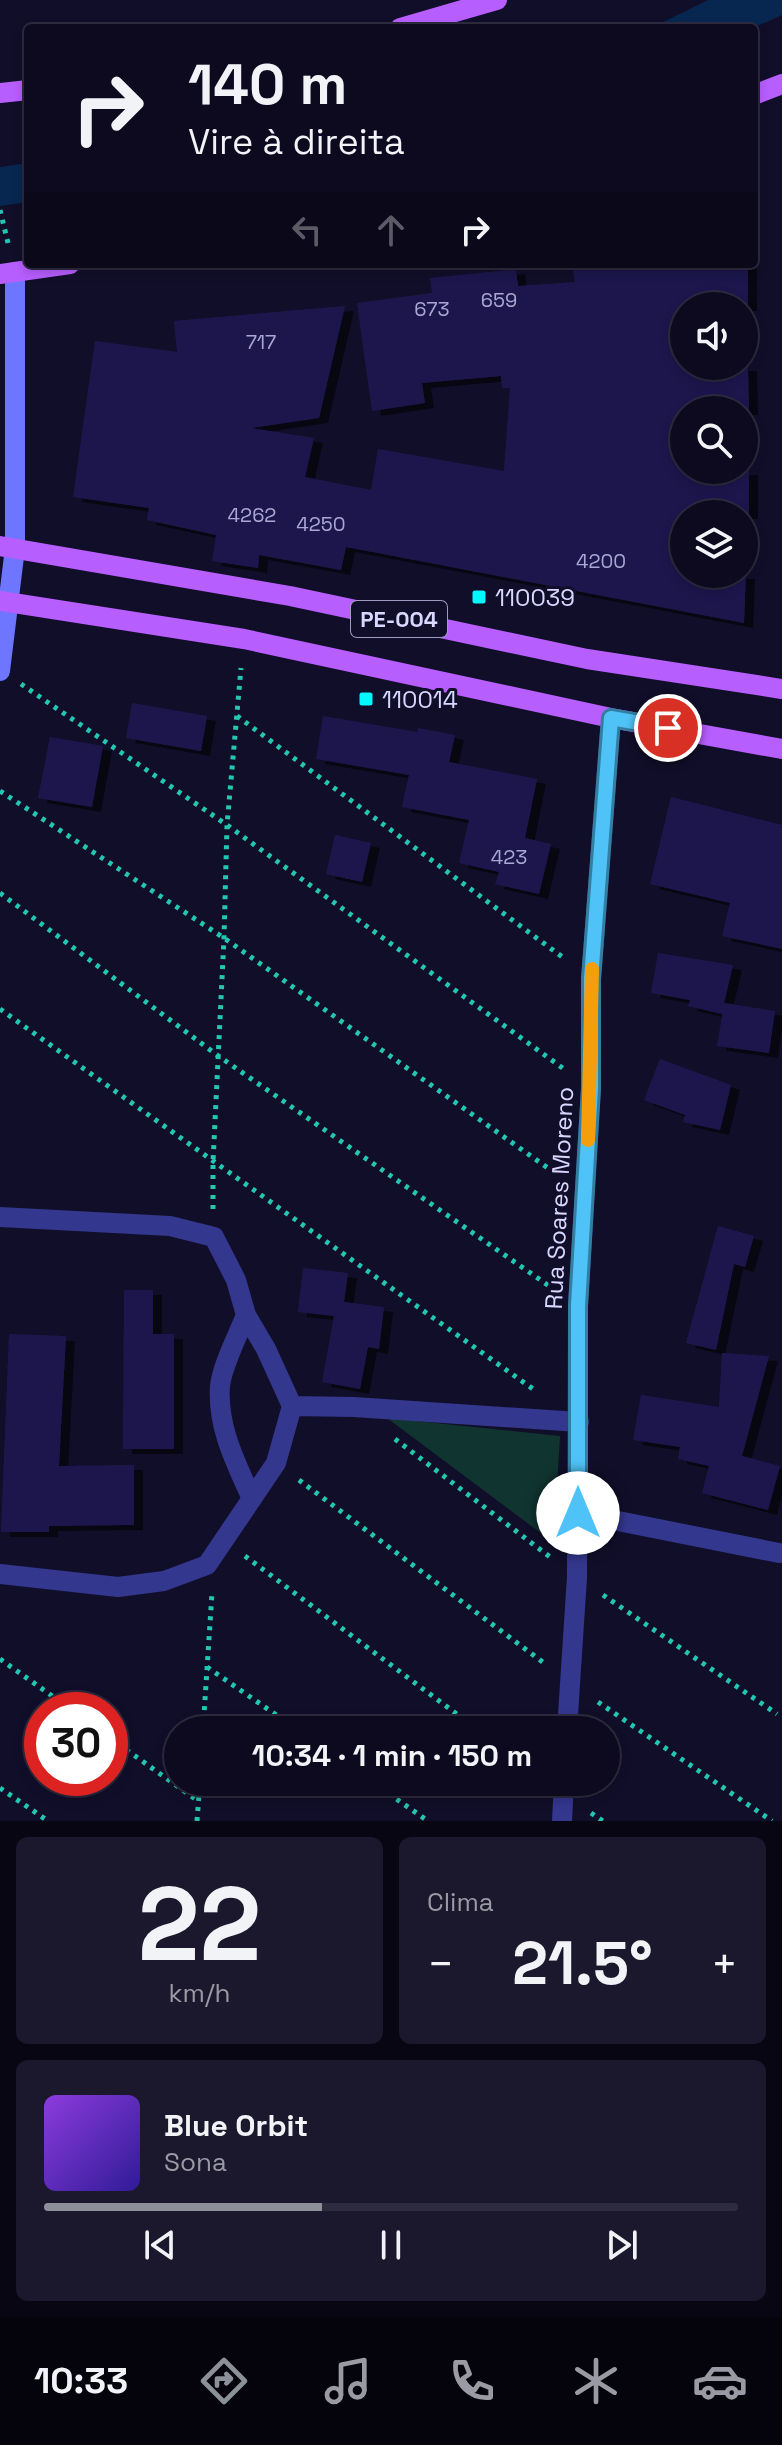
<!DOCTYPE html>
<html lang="pt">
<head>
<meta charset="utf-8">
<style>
  :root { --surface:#0d0a20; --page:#1b182d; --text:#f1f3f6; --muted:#9a9aa5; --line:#2d2b3e; --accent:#8c9099 }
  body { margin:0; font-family:"Space Grotesk",sans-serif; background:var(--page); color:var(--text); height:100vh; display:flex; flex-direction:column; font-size:30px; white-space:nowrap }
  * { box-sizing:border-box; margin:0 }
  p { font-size:26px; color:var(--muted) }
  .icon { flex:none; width:44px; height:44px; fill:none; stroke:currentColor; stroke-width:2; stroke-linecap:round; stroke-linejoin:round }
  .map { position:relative; height:1821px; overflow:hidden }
  .side { display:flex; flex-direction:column; gap:16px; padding:16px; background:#070612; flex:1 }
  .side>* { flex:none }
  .guide { position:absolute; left:24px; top:24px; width:734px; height:244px; border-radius:8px; box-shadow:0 4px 12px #0003,0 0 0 2px var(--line); background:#0d0a20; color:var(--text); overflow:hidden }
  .buttons { position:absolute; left:670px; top:292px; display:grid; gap:16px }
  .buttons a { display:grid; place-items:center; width:88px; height:88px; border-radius:50%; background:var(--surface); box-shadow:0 4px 12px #0003,0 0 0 2px var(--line); font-size:40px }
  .speed { position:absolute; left:24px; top:1692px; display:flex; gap:16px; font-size:40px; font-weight:700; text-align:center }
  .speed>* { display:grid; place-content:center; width:104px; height:104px; border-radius:50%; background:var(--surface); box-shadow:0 4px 12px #0003,0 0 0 2px var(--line); line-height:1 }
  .speed .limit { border:12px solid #d22; background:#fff; color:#111 }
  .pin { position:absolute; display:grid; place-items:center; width:68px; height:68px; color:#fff; margin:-34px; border:4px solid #fff; border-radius:50%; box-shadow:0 2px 8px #0007 }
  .me { position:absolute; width:88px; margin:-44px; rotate:0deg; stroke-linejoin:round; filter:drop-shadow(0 0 6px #0008) }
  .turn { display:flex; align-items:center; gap:28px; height:168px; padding:0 32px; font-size:36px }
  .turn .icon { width:104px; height:104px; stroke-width:2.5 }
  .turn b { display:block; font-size:56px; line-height:68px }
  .lanes { display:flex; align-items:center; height:76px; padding:0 32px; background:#0003; justify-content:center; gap:40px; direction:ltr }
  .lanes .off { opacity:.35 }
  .big { font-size:60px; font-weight:700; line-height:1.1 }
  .side .widget { flex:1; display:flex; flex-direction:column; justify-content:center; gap:12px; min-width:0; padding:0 28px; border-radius:12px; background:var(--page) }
  .side .dial { align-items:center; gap:0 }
  .dial b { font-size:104px; line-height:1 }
  .song { display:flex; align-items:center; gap:24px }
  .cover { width:96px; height:96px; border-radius:12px; background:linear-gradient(135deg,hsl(270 70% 55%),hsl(250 70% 35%)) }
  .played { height:8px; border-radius:4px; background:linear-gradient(90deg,var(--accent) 40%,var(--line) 40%) }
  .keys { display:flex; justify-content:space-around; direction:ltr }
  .heat { display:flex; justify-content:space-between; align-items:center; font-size:44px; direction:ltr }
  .side .tiles { flex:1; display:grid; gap:16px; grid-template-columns:1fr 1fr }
  .widget:last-child { grid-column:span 2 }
  .trip { position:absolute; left:164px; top:1716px; width:456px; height:80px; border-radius:40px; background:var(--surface); box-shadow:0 4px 12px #0003,0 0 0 2px var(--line); font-weight:700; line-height:80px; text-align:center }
  .dock { display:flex; height:128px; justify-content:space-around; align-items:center; background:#05040d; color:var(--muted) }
  .dock .icon { width:56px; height:56px }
  .dock .current { color:var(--accent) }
  .dock b { font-size:36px; color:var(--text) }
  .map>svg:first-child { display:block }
  .green { fill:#103531 }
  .water { fill:#072750 }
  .building { fill:#1f184d; filter:url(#shadow) }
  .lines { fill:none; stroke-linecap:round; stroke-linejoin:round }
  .path { stroke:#23c7b1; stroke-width:5; stroke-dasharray:4 6; stroke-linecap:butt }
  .street { stroke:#34378e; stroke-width:20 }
  .secondary { stroke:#6e75ff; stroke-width:20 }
  .primary { stroke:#b75eff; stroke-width:20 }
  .route-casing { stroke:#337fa1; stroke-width:20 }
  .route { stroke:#4fc3f7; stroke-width:14 }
  .slow { stroke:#f59e0b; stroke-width:14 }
  .poi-dot { fill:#03f8ff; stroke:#110e2a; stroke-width:3 }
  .labels { text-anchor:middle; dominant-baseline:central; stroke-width:6; stroke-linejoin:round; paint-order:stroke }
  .number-label { font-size:20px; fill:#aaa7d2 }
  .shield { fill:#110e2a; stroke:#9d9bbf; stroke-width:2 }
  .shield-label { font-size:22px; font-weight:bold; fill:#d9d7ff }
  .poi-label { font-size:24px; fill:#d9d7ff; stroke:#110e2a; text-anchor:start }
  .street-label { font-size:24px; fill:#d9d7ff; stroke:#110e2a }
</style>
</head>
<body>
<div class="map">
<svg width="782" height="1821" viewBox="0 0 782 1821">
  <defs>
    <filter id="shadow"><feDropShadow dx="9" dy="5" stdDeviation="0" flood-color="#0009"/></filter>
  </defs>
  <rect width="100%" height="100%" fill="#110e2a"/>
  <path class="green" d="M 387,1418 L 560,1436 L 554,1543 Z"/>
  <path class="water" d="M 708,0 L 782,0 L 782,15 L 753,28 L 651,28 Z
    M 28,163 L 28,202 L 0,206 L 0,167 Z"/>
  <path class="building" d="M 572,264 L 748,264 L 748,306 L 684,306 L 684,366 L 748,366 L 749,410 L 684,410 L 684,470 L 749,470 L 749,514 L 684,514 L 684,574 L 746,574 L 744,623 L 346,547 L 341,570 L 259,555 L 258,568 L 212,561 L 216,535 L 147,520 L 149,508 L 73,497 L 95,341 L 177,352 L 174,321 L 345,306 L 319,418 L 251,428 L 314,438 L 305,477 L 371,490 L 378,449 L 504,471 L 510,388 L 502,388 L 501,376 L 422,383 L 425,403 L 372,411 L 357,303 L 432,293 L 430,278 L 516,269 L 518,286 L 575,282 Z
    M 132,703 L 207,716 L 201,751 L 126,738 Z
    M 323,716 L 417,732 L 418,728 L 455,735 L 449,762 L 537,779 L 525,838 L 551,844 L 539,894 L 495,884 L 499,872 L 459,863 L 469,820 L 402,807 L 409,775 L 316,759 Z
    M 50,737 L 103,746 L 92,807 L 38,798 Z
    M 671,797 L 782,825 L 782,949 L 722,936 L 730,903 L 650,884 Z
    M 335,835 L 371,843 L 362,882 L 326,874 Z
    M 658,953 L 733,965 L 724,1003 L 775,1011 L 769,1053 L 717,1046 L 723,1011 L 722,1014 L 688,1006 L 690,1000 L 651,993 Z
    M 660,1059 L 731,1085 L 720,1130 L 683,1122 L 685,1115 L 644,1100 Z
    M 718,1226 L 754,1236 L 745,1267 L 734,1264 L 716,1350 L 686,1343 Z
    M 303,1268 L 348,1273 L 344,1302 L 384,1307 L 379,1349 L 368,1347 L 360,1389 L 322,1382 L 334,1316 L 298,1312 Z
    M 124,1290 L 153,1290 L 153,1334 L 174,1334 L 174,1449 L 123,1449 Z
    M 9,1334 L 66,1336 L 59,1466 L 134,1465 L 134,1525 L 49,1526 L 49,1532 L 1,1532 Z
    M 722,1353 L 769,1356 L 742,1456 L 780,1466 L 768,1510 L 702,1493 L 709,1466 L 678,1459 L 680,1447 L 633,1440 L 641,1395 L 719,1407 Z"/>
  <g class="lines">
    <path class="path" d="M 0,210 L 8,243
      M 21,684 L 227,825 L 564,1069
      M 237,716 L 565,959
      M 0,791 L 224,938 L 559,1176
      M 0,893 L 217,1055 L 552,1288
      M 0,1009 L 533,1389
      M 213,1209 L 213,1162 L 224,938 L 227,825 L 241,668
      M 395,1439 L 550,1557
      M 299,1480 L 544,1663
      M 245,1556 L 478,1730
      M 603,1595 L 777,1714
      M 0,1659 L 72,1710
      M 207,1667 L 298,1730
      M 598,1702 L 772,1821
      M 203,1730 L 212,1593
      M 110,1738 L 198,1801
      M 372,1782 L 428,1821
      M 0,1788 L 48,1821
      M 591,1813 L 603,1821
      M 197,1821 L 200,1782"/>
    <path class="street" d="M 0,1217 L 170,1226 L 214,1237 L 236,1280 L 246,1315 L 266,1349 L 292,1406 L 276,1463 L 207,1565 L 164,1581 L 118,1587 L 0,1574
      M 246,1315 C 238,1335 222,1366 220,1386 C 217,1427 236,1463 252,1499
      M 292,1406 L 354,1407 L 579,1422
      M 578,1513 L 779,1553
      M 567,1730 L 577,1577 L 578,1306 L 591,1088 L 591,979 L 611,718
      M 562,1821 L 564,1782"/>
    <path class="secondary" d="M 0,671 L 15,548 L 15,272"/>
    <path class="primary" d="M 400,28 L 497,0
      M 0,93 L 28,90
      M 754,95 L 782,84
      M 0,274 L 70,264
      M 0,546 L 290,596 L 587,659 L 782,689
      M 0,601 L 244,639 L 611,718 L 782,749"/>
  </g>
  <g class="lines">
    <g class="route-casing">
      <path id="route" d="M 578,1513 L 578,1306 L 591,1088 L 591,979 L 611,718 L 668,728"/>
    </g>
    <use href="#route" class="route"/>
    <path class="slow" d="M 588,1140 L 592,969"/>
  </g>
  <g class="poi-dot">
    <rect x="471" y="589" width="16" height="16" rx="4"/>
    <rect x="358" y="691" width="16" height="16" rx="4"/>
  </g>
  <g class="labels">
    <g class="number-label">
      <text x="499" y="300">659</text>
      <text x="432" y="309">673</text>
      <text x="261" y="342">717</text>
      <text x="252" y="515">4262</text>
      <text x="321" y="524">4250</text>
      <text x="601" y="561">4200</text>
      <text x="509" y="857">423</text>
    </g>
    <rect class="shield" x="351" y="601" width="96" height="36" rx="6"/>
    <g class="shield-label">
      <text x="399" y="619">PE-004</text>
    </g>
    <g class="poi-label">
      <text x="495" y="597">110039</text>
      <text x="382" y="699">110014</text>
    </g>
    <g class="street-label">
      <text transform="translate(559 1198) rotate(-87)">Rua Soares Moreno</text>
    </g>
  </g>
</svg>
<div class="buttons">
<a><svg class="icon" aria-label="sound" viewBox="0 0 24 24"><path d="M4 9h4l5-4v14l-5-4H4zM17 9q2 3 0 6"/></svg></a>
<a><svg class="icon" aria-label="search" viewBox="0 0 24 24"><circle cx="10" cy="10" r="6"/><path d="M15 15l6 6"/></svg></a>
<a><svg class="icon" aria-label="layers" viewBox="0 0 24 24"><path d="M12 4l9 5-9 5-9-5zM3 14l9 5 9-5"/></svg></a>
</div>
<div class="speed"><div class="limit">30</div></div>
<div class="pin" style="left:668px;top:728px;background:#d93025"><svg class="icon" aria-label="arrive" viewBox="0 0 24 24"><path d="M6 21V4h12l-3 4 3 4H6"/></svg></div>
<svg class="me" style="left:578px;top:1513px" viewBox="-20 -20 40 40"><circle r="19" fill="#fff"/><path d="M0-13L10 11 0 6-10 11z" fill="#4fc3f7"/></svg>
<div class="trip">10:34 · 1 min · 150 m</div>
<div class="guide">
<div class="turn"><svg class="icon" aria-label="right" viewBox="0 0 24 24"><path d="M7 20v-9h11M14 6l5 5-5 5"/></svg><div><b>140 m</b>Vire à direita</div></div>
<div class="lanes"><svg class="icon off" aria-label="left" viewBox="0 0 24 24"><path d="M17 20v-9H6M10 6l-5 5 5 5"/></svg><svg class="icon off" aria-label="ahead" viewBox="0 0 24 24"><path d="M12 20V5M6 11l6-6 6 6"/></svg><svg class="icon" aria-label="right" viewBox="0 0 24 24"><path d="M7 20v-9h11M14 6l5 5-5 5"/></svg></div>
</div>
</div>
<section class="side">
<div class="tiles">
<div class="widget dial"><b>22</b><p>km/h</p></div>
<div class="widget"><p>Clima</p>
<div class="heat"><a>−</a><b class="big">21.5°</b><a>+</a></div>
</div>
<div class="widget">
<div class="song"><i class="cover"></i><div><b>Blue Orbit</b><p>Sona</p></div></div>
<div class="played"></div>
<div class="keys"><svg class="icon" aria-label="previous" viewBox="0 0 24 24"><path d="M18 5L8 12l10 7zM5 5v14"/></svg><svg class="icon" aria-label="pause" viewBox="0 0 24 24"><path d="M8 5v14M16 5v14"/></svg><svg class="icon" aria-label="next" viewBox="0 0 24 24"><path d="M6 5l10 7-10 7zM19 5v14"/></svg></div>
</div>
</div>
</section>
<nav class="dock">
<b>10:33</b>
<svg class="icon current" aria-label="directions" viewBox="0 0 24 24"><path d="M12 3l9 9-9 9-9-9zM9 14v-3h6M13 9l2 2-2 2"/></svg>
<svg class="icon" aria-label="music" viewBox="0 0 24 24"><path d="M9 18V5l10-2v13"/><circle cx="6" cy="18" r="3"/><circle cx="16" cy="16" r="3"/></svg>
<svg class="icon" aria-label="phone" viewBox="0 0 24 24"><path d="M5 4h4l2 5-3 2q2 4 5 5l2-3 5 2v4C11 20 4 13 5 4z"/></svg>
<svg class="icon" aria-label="climate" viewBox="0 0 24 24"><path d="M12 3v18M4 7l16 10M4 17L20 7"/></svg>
<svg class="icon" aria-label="car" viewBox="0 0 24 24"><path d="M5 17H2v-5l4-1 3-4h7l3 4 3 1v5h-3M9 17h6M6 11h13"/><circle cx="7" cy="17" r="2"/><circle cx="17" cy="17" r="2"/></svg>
</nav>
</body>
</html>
